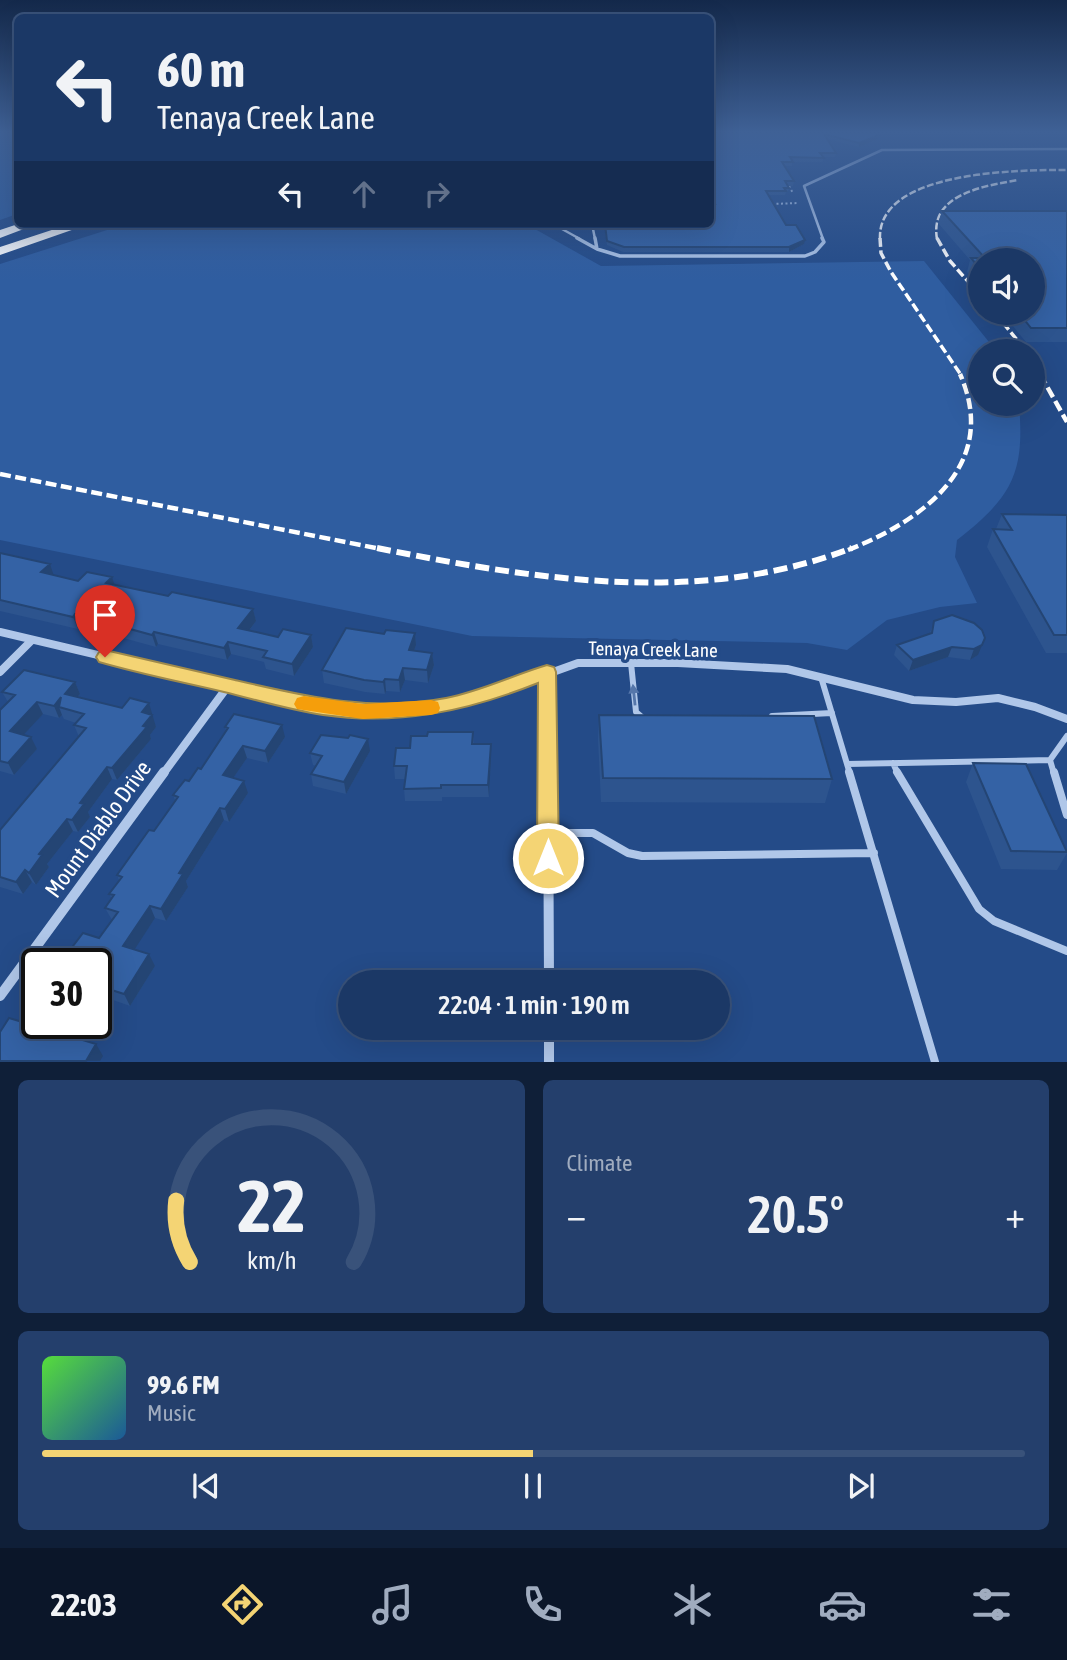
<!DOCTYPE html>
<html lang="en">
<head>
<meta charset="utf-8">
<style>
  :root { --surface:#1b3866; --page:#243f6c; --text:#f1f3f6; --muted:#a0acbf; --line:#39527a; --accent:#f4d474 }
  body { margin:0; font-family:"Asap Condensed",sans-serif; background:var(--page); color:var(--text); height:100vh; display:flex; flex-direction:column; font-size:26px; white-space:nowrap }
  * { box-sizing:border-box; margin:0 }
  p { font-size:23px; color:var(--muted) }
  .icon { flex:none; width:38px; height:38px; fill:none; stroke:currentColor; stroke-width:2; stroke-linecap:round; stroke-linejoin:round }
  .map { position:relative; height:1062px; overflow:hidden }
  .drawer { display:flex; flex-direction:column; gap:18px; padding:18px; background:#0f1f38; flex:1 }
  .drawer>* { flex:none }
  .hud { position:absolute; left:14px; top:14px; width:700px; height:214px; border-radius:10px; box-shadow:0 7px 28px #0002,0 0 0 2px var(--line); background:#1b3866; color:var(--text); overflow:hidden }
  .buttons { position:absolute; left:968px; top:248px; display:grid; gap:14px }
  .buttons a { display:grid; place-items:center; width:77px; height:77px; border-radius:50%; background:var(--surface); box-shadow:0 7px 28px #0002,0 0 0 2px var(--line); font-size:35px }
  .speed { position:absolute; left:21px; top:948px; display:flex; gap:14px; font-size:35px; font-weight:700; text-align:center }
  .speed>* { display:grid; place-content:center; width:91px; height:91px; border-radius:50%; background:var(--surface); box-shadow:0 7px 28px #0002,0 0 0 2px var(--line); line-height:1 }
  .speed .limit { border:4px solid #111; border-radius:10px; background:#fff; color:#111 }
  .pin { position:absolute; display:grid; place-items:center; width:60px; height:60px; color:#fff; margin:-72px -30px; border-radius:50% 50% 50% 0; rotate:-45deg; box-shadow:0 0 7px #0007 }
  .pin .icon { rotate:45deg }
  .me { position:absolute; width:77px; margin:-38px; rotate:0deg; stroke-linejoin:round; filter:drop-shadow(0 0 5px #0008) }
  .turn { display:flex; align-items:center; gap:24px; height:147px; padding:0 28px; font-size:32px }
  .turn .icon { width:91px; height:91px; stroke-width:2.5 }
  .turn b { display:block; font-size:49px; line-height:60px }
  .lanes { display:flex; align-items:center; height:66px; padding:0 28px; background:#0003; justify-content:center; gap:35px; direction:ltr }
  .lanes .off { opacity:.35 }
  .big { font-size:52px; font-weight:600; line-height:1.1 }
  .drawer .widget { flex:1; display:flex; flex-direction:column; justify-content:center; gap:10px; min-width:0; padding:0 24px; border-radius:10px; background:var(--page) }
  .drawer .dial { align-items:center; gap:0 }
  .dial svg { height:182px; overflow:visible; fill:none; stroke:var(--line); stroke-width:7; stroke-linecap:round; text-anchor:middle }
  .dial text { fill:var(--text); stroke:none }
  .song { display:flex; align-items:center; gap:21px }
  .cover { width:84px; height:84px; border-radius:10px; background:linear-gradient(135deg,hsl(110 70% 55%),hsl(210 70% 35%)) }
  .played { height:7px; border-radius:4px; background:linear-gradient(90deg,var(--accent) 50%,var(--line) 50%) }
  .keys { display:flex; justify-content:space-around; direction:ltr }
  .heat { display:flex; justify-content:space-between; align-items:center; font-size:38px; direction:ltr }
  .drawer .tiles { flex:1; display:grid; gap:18px; grid-template-columns:1fr 1fr }
  .widget:last-child { grid-column:span 2 }
  .trip { position:absolute; left:338px; top:970px; width:392px; height:70px; border-radius:35px; background:var(--surface); box-shadow:0 7px 28px #0002,0 0 0 2px var(--line); font-weight:600; line-height:70px; text-align:center }
  .tab-bar { display:flex; height:112px; justify-content:space-around; align-items:center; background:#0b1629; color:var(--muted) }
  .tab-bar .icon { width:49px; height:49px }
  .tab-bar .current { color:var(--accent) }
  .tab-bar b { font-size:32px; color:var(--text) }
  .map>svg:first-child { display:block }
  .green { fill:#2f5da0 }
  .lines { fill:none; stroke-linecap:round; stroke-linejoin:round }
  .path { stroke:#b0c7e9; stroke-width:2; stroke-dasharray:2 2.5; stroke-linecap:butt }
  .lane-far3 { stroke:#b0c7e9; stroke-width:2.5 }
  .lane-far2 { stroke:#b0c7e9; stroke-width:3.5 }
  .lane-far1 { stroke:#b0c7e9; stroke-width:6 }
  .lane { stroke:#b0c7e9; stroke-width:8 }
  .street-far1 { stroke:#b0c7e9; stroke-width:8 }
  .street { stroke:#b0c7e9; stroke-width:10 }
  .highway { fill:#fff; fill-rule:evenodd }
  .rail-far3 { stroke:#fff; stroke-width:2.5; stroke-dasharray:7 2.5; stroke-linecap:butt }
  .rail-far2 { stroke:#fff; stroke-width:3.5; stroke-dasharray:9 3.5; stroke-linecap:butt }
  .rail-far1 { stroke:#fff; stroke-width:4.5; stroke-dasharray:11 4.5; stroke-linecap:butt }
  .rail { stroke:#fff; stroke-width:6; stroke-dasharray:14 6; stroke-linecap:butt }
  .wall { fill:#2d548e }
  .shaded-wall { fill:#244574 }
  .building { fill:#3462a5; stroke:#244574; stroke-width:2 }
  .oneway { fill:#5576aa }
  .route { fill:#f4d474; stroke:#9f8a4b; stroke-width:2 }
  .slow { fill:#f59e0b }
  .labels { text-anchor:middle; dominant-baseline:central; stroke-width:7; stroke-linejoin:round; paint-order:stroke }
  .street-label { font-size:19px; fill:#fff; stroke:#244b88 }
  .near-street-label { font-size:23px; fill:#fff; stroke:#244b88 }
</style>
</head>
<body>
<div class="map">
<svg width="1067" height="1062" viewBox="0 0 1067 1062">
  <rect width="100%" height="100%" fill="#244b88"/>
  <path class="green" d="M 0,133 L 18,133 L 17,214 L 0,220 Z
    M 126,224 L 526,224 L 601,266 L 924,261 L 997,352 L 980,352 L 980,404 L 1019,404 C 1025,474 1012,497 957,540 L 955,557 L 977,603 L 940,607 L 887,620 L 847,650 L 807,643 L 472,636 L 0,540 L 0,264 Z"/>
  <g class="lines">
    <path class="path" d="M 789,186 L 793,193
      M 772,204 L 798,203"/>
    <path class="lane-far3" d="M 553,224 L 580,239
      M 592,224 L 595,239
      M 823,239 L 804,186 L 882,150 L 1067,149"/>
    <path class="lane-far2" d="M 577,238 L 597,249
      M 595,238 L 597,249 L 620,256 L 805,256 L 815,252 L 824,242 L 822,238"/>
    <path class="lane-far1" d="M 631,663 L 636,712 L 643,718
      M 821,677 L 850,774
      M 772,716 L 832,713
      M 1050,760 L 1054,774
      M 893,763 L 898,774
      M 847,764 L 1050,760 L 1067,736"/>
    <path class="lane" d="M 849,772 L 935,1062
      M 897,772 L 979,909 L 994,921 L 1067,951
      M 1054,772 L 1067,815
      M 548,833 L 593,833 L 628,853 L 642,856 L 874,853"/>
    <path class="street-far1" d="M 0,632 L 322,708 L 363,712 L 405,711 L 484,697 L 578,663 L 678,663 L 787,669 L 913,700 L 956,702 L 998,698 L 1035,707 L 1067,719
      M 0,672 L 32,640
      M 547,672 L 548,774
      M 163,774 L 228,686"/>
    <path class="street" d="M 548,772 L 549,982
      M 0,996 L 164,772
      M 549,1027 L 549,1062"/>
    <path class="highway" d="M 18,224 L 37,224 L 0,238 L 0,230 Z
      M 70,224 L 89,224 L 0,255 L 0,247 Z"/>
    <path class="rail-far3" d="M 880,239 C 877,170 1020,170 1067,170
      M 937,239 C 929,194 984,186 1018,180"/>
    <path class="rail-far2" d="M 880,238 L 881,253 L 891,272 L 961,375
      M 937,238 L 950,261 L 980,295
      M 995,313 L 1027,352
      M 1032,359 L 1041,375"/>
    <path class="rail-far1" d="M 1040,374 L 1067,422
      M 0,474 L 386,550
      M 848,550 C 924,520 1000,464 960,374"/>
    <path class="rail" d="M 377,548 C 532,579 700,607 852,548"/>
  </g>
  <path class="wall" d="M 710,133 L 879,135 L 878,139 L 859,147 L 827,139 L 836,153 L 835,157 L 823,157 L 823,162 L 792,162 L 792,166 L 784,166 L 794,181 L 793,186 L 787,186 L 789,188 L 788,192 L 786,192 L 785,195 L 769,195 L 786,225 L 804,244 L 789,252 L 623,252 L 607,245 L 604,224 L 710,224 L 713,204 L 710,198 Z
    M 942,211 L 1067,211 L 1067,342 L 1026,342 L 1002,313 L 1032,313 L 980,261 L 980,287 L 967,272 L 970,260 L 938,223 Z
    M 1002,514 L 1067,515 L 1067,653 L 1046,653 L 987,547 L 993,529 L 996,529 Z
    M 0,553 L 54,575 L 78,581 L 114,585 L 168,596 L 253,609 L 256,621 L 249,631 L 278,637 L 311,635 L 313,647 L 294,676 L 266,669 L 264,662 L 231,654 L 227,660 L 158,644 L 156,647 L 80,626 L 78,629 L 0,611 Z
    M 952,615 L 978,655 L 970,660 L 948,657 L 909,671 L 894,655 L 897,645 L 930,633 L 934,621 Z
    M 415,633 L 416,645 L 414,651 L 432,653 L 434,665 L 428,683 L 405,680 L 400,692 L 386,691 L 385,694 L 365,692 L 324,683 L 322,670 L 384,634 Z
    M 75,682 L 80,694 L 78,697 L 153,715 L 152,717 L 156,727 L 150,735 L 151,739 L 117,780 L 112,779 L 88,812 L 90,817 L 78,832 L 73,831 L 47,864 L 49,867 L 36,885 L 32,882 L 23,894 L 0,887 L 0,830 L 79,737 L 74,725 L 76,723 L 64,719 L 62,715 L 59,718 L 43,714 L 23,735 L 37,749 L 14,775 L 0,771 L 0,710 L 8,702 L 2,692 Z
    M 599,715 L 832,779 L 825,803 L 601,802 L 598,739 Z
    M 225,727 L 285,737 L 268,763 L 247,758 L 233,778 L 248,793 L 229,822 L 224,820 L 186,881 L 188,887 L 166,921 L 155,918 L 134,949 L 155,966 L 130,1006 L 96,994 L 96,964 L 70,950 L 99,938 L 112,920 L 105,908 L 112,899 L 109,894 L 119,880 L 117,875 L 154,831 L 175,800 L 173,795 L 201,769 L 226,731 Z
    M 473,732 L 474,744 L 491,756 L 489,797 L 442,797 L 442,801 L 405,801 L 404,789 L 405,779 L 395,779 L 394,766 L 410,748 L 427,736 Z
    M 370,751 L 346,794 L 313,786 L 311,774 L 316,766 L 313,765 L 310,753 Z
    M 973,763 L 1067,850 L 1067,853 L 1057,870 L 1001,869 L 966,782 Z"/>
  <path class="shaded-wall" d="M 879,135 L 878,139 L 859,147 L 859,143 Z
    M 805,240 L 804,244 L 789,252 L 789,247 Z
    M 50,564 L 54,576 L 41,572 Z
    M 112,577 L 116,589 L 106,583 Z
    M 253,609 L 256,621 L 242,640 L 238,628 Z
    M 75,614 L 80,626 L 78,629 L 73,617 Z
    M 154,632 L 158,644 L 156,647 L 152,635 Z
    M 415,633 L 416,645 L 410,662 L 409,650 Z
    M 311,635 L 313,647 L 294,676 L 292,664 Z
    M 985,638 L 978,655 L 970,660 L 974,649 Z
    M 228,642 L 231,654 L 227,660 L 224,648 Z
    M 952,647 L 948,657 L 909,671 L 913,660 Z
    M 432,653 L 434,665 L 428,683 L 427,670 Z
    M 403,668 L 405,680 L 400,692 L 399,680 Z
    M 385,679 L 386,691 L 385,694 L 383,682 Z
    M 75,682 L 80,694 L 70,706 L 65,694 Z
    M 61,697 L 59,707 L 62,715 L 59,718 L 54,706 Z
    M 37,702 L 43,714 L 16,743 L 10,731 Z
    M 149,703 L 156,727 L 150,735 L 151,739 L 117,780 L 112,768 L 142,712 Z
    M 282,725 L 285,737 L 268,763 L 265,751 Z
    M 31,737 L 37,749 L 14,775 L 8,763 Z
    M 368,739 L 370,751 L 346,794 L 344,782 Z
    M 491,744 L 491,756 L 489,797 L 488,785 Z
    M 243,746 L 247,758 L 227,787 L 223,775 Z
    M 107,767 L 112,779 L 88,812 L 90,817 L 78,832 L 72,820 L 80,803 Z
    M 244,781 L 248,793 L 229,822 L 225,809 Z
    M 220,808 L 224,820 L 186,881 L 188,887 L 166,921 L 161,909 L 179,873 Z
    M 67,819 L 73,831 L 47,864 L 49,867 L 36,885 L 29,873 L 39,854 Z
    M 25,870 L 32,882 L 23,894 L 16,882 Z
    M 150,906 L 155,918 L 129,958 L 123,946 Z
    M 149,954 L 155,966 L 130,1006 L 124,994 Z
    M 96,1044 L 103,1056 L 100,1061 L 86,1061 Z"/>
  <path class="building" d="M 710,133 L 876,133 L 879,135 L 859,143 L 824,134 L 836,153 L 820,153 L 824,158 L 790,157 L 793,162 L 782,162 L 794,181 L 785,181 L 789,188 L 784,188 L 786,191 L 766,191 L 786,225 L 796,225 L 805,240 L 789,247 L 624,247 L 607,241 L 605,224 L 710,224 L 710,204 L 715,204 L 710,193 Z
    M 942,211 L 1067,211 L 1067,328 L 1031,328 L 1019,313 L 1032,313 L 1032,261 L 980,261 L 980,269 L 971,258 L 985,258 Z
    M 1002,514 L 1067,515 L 1067,635 L 1054,635 L 993,529 L 1012,530 Z
    M 0,553 L 50,564 L 41,572 L 78,581 L 87,572 L 112,577 L 106,583 L 168,596 L 172,592 L 253,609 L 238,628 L 278,637 L 283,629 L 311,635 L 292,664 L 263,657 L 267,651 L 228,642 L 224,648 L 154,632 L 152,635 L 75,614 L 73,617 L 0,600 Z
    M 952,615 L 974,623 L 982,630 L 985,638 L 982,645 L 974,649 L 952,647 L 913,660 L 897,645 L 932,633 L 934,621 Z
    M 346,628 L 384,634 L 386,630 L 415,633 L 409,650 L 432,653 L 427,670 L 403,668 L 399,680 L 385,679 L 383,682 L 364,680 L 322,670 Z
    M 24,670 L 75,682 L 65,694 L 122,708 L 130,698 L 149,703 L 142,712 L 152,715 L 143,726 L 147,727 L 112,768 L 107,767 L 80,803 L 84,804 L 72,820 L 67,819 L 39,854 L 42,855 L 29,873 L 25,870 L 16,882 L 0,877 L 0,830 L 86,728 L 74,725 L 84,714 L 59,707 L 61,697 L 54,706 L 37,702 L 10,731 L 31,737 L 8,763 L 0,761 L 0,710 L 15,695 L 2,692 Z
    M 234,714 L 282,725 L 265,751 L 243,746 L 223,775 L 244,781 L 225,809 L 220,808 L 179,873 L 183,874 L 161,909 L 150,906 L 123,946 L 149,954 L 124,994 L 96,985 L 96,964 L 54,964 L 65,949 L 70,950 L 83,933 L 99,938 L 118,912 L 105,908 L 114,895 L 109,894 L 122,877 L 117,875 L 149,830 L 154,831 L 178,797 L 173,795 L 185,780 L 189,781 L 198,768 L 201,769 L 228,728 L 225,727 Z
    M 599,715 L 814,716 L 832,779 L 603,778 Z
    M 428,732 L 473,732 L 472,744 L 491,744 L 488,785 L 441,785 L 441,788 L 404,789 L 407,766 L 394,766 L 396,748 L 410,748 L 411,736 L 427,736 Z
    M 321,735 L 348,738 L 350,735 L 368,739 L 344,782 L 311,774 L 322,756 L 310,753 Z
    M 973,763 L 1026,764 L 1067,852 L 1011,851 Z
    M 9,1018 L 96,1044 L 86,1061 L 0,1061 L 0,1032 Z"/>
  <defs><path id="oneway-solid" d="M-6-.8H1V-3.2L6.5 0L1 3.2V.8H-6Z" transform="scale(1.75)"/></defs>
  <use class="oneway" href="#oneway-solid" transform="translate(634 695) rotate(-96)"/>
  <linearGradient id="sky" x2="0" y2="1"><stop stop-color="#14294b"/><stop offset="0.47" stop-color="#3f6196"/><stop offset="1" stop-color="#3f6196" stop-opacity="0"/></linearGradient>
  <rect width="1067" height="281" fill="url(#sky)"/>
  <path class="route" d="M 105,650 C 149,660 192,670 235,680 C 308,697 371,712 446,698 C 482,691 513,675 547,665 L 554,667 L 556,672 L 559,858 L 556,865 L 548,868 L 540,865 L 537,858 L 538,683 C 468,711 399,726 323,715 C 290,710 257,700 224,692 C 182,682 140,674 99,662 L 96,657 L 99,652 Z"/>
  <path class="slow" d="M 304,696 L 363,704 L 431,700 L 438,702 L 440,708 L 438,713 L 431,715 L 363,719 L 297,709 L 294,704 L 297,698 Z"/>
  <g class="labels">
    <g class="street-label">
      <text transform="translate(653 649) rotate(1)">Tenaya Creek Lane</text>
    </g>
    <g class="near-street-label">
      <text transform="translate(98 829) rotate(-54)">Mount Diablo Drive</text>
    </g>
  </g>
</svg>
<div class="buttons">
<a><svg class="icon" aria-label="sound" viewBox="0 0 24 24"><path d="M4 9h4l5-4v14l-5-4H4zM17 9q2 3 0 6"/></svg></a>
<a><svg class="icon" aria-label="search" viewBox="0 0 24 24"><circle cx="10" cy="10" r="6"/><path d="M15 15l6 6"/></svg></a>
</div>
<div class="speed"><div class="limit">30</div></div>
<div class="pin" style="left:105px;top:657px;background:#d93025"><svg class="icon" aria-label="arrive" viewBox="0 0 24 24"><path d="M6 21V4h12l-3 4 3 4H6"/></svg></div>
<svg class="me" style="left:548px;top:858px" viewBox="-20 -20 40 40"><circle r="17" fill="#f4d474" stroke="#fff" stroke-width="3"/><path d="M0-11L8 9 0 5-8 9z" fill="#fff"/></svg>
<div class="trip">22:04 · 1 min · 190 m</div>
<div class="hud">
<div class="turn"><svg class="icon" aria-label="left" viewBox="0 0 24 24"><path d="M17 20v-9H6M10 6l-5 5 5 5"/></svg><div><b>60 m</b>Tenaya Creek Lane</div></div>
<div class="lanes"><svg class="icon" aria-label="left" viewBox="0 0 24 24"><path d="M17 20v-9H6M10 6l-5 5 5 5"/></svg><svg class="icon off" aria-label="ahead" viewBox="0 0 24 24"><path d="M12 20V5M6 11l6-6 6 6"/></svg><svg class="icon off" aria-label="right" viewBox="0 0 24 24"><path d="M7 20v-9h11M14 6l5 5-5 5"/></svg></div>
</div>
</div>
<section class="drawer">
<div class="tiles">
<div class="widget dial"><svg viewBox="0 0 100 80">
<path d="M14 69A42 42 0 1 1 86 69"/>
<path d="M14 69A42 42 0 0 1 8 42" stroke="#f4d474"/>
<text x="50" y="56" font-size="32" font-weight="700">22</text>
<text x="50" y="72" font-size="11">km/h</text>
</svg></div>
<div class="widget"><p>Climate</p>
<div class="heat"><a>−</a><b class="big">20.5°</b><a>+</a></div>
</div>
<div class="widget">
<div class="song"><i class="cover"></i><div><b>99.6 FM</b><p>Music</p></div></div>
<div class="played"></div>
<div class="keys"><svg class="icon" aria-label="previous" viewBox="0 0 24 24"><path d="M18 5L8 12l10 7zM5 5v14"/></svg><svg class="icon" aria-label="pause" viewBox="0 0 24 24"><path d="M8 5v14M16 5v14"/></svg><svg class="icon" aria-label="next" viewBox="0 0 24 24"><path d="M6 5l10 7-10 7zM19 5v14"/></svg></div>
</div>
</div>
</section>
<nav class="tab-bar">
<b>22:03</b>
<svg class="icon current" aria-label="directions" viewBox="0 0 24 24"><path d="M12 3l9 9-9 9-9-9zM9 14v-3h6M13 9l2 2-2 2"/></svg>
<svg class="icon" aria-label="music" viewBox="0 0 24 24"><path d="M9 18V5l10-2v13"/><circle cx="6" cy="18" r="3"/><circle cx="16" cy="16" r="3"/></svg>
<svg class="icon" aria-label="phone" viewBox="0 0 24 24"><path d="M5 4h4l2 5-3 2q2 4 5 5l2-3 5 2v4C11 20 4 13 5 4z"/></svg>
<svg class="icon" aria-label="climate" viewBox="0 0 24 24"><path d="M12 3v18M4 7l16 10M4 17L20 7"/></svg>
<svg class="icon" aria-label="car" viewBox="0 0 24 24"><path d="M5 17H2v-5l4-1 3-4h7l3 4 3 1v5h-3M9 17h6M6 11h13"/><circle cx="7" cy="17" r="2"/><circle cx="17" cy="17" r="2"/></svg>
<svg class="icon" aria-label="filters" viewBox="0 0 24 24"><path d="M4 7h16M4 17h16"/><circle cx="9" cy="7" r="2"/><circle cx="15" cy="17" r="2"/></svg>
</nav>
</body>
</html>
